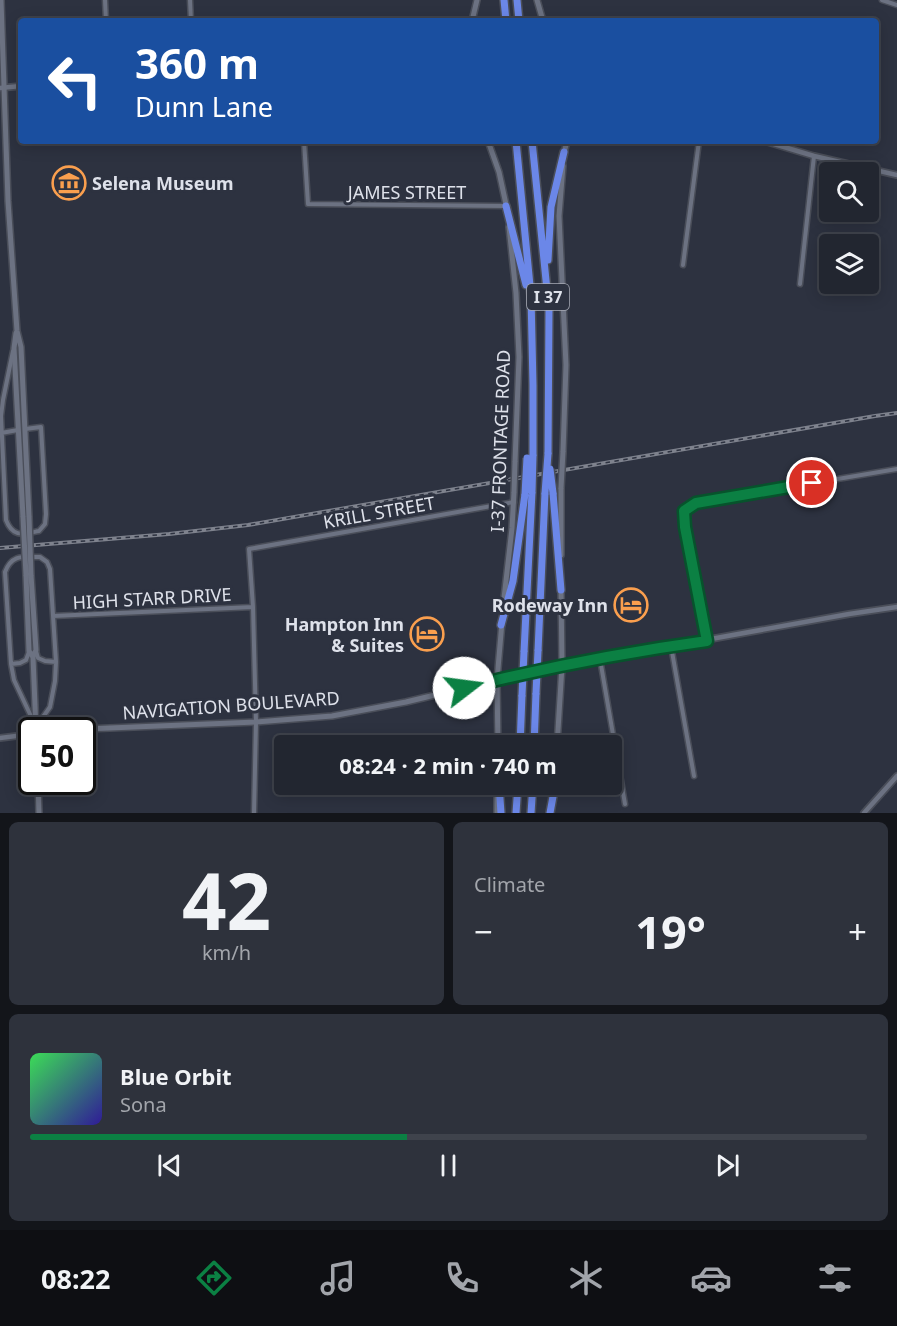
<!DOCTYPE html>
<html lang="en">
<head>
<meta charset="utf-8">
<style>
  :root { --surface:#222630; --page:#2e323c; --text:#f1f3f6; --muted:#a2a5ab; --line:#3f434c; --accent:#0b8043 }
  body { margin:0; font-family:"Noto Sans",sans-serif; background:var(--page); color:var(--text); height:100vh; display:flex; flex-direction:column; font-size:22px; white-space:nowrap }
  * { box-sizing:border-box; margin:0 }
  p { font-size:20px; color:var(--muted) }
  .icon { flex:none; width:33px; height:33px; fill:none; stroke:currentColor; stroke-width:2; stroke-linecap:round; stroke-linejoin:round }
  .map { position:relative; height:813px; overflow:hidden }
  .sheet { display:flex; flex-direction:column; gap:9px; padding:9px; background:#13151a; flex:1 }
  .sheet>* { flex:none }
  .banner { position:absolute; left:18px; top:18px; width:861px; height:126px; border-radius:6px; box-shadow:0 3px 15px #0003,0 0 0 2px var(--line); background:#1a4fa0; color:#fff; overflow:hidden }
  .tools { position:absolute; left:819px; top:162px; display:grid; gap:12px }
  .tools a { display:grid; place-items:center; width:60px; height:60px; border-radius:6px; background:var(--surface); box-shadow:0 3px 15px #0003,0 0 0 2px var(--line); font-size:30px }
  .speed { position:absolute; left:18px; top:717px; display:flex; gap:12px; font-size:30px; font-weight:700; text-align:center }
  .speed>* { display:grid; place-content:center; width:78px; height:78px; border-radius:50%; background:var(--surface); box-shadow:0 3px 15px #0003,0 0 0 2px var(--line); line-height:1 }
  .speed .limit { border:3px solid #111; border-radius:9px; background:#fff; color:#111 }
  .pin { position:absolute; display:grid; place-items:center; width:51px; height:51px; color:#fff; margin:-26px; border:3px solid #fff; border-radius:50%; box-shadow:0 2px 6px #0007 }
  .me { position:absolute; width:66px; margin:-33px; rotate:75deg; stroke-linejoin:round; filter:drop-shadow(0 0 4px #0008) }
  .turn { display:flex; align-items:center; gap:21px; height:126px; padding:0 18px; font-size:27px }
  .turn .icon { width:78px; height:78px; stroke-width:2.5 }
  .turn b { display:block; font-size:42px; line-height:51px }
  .big { font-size:45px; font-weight:700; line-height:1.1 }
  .sheet .tile { flex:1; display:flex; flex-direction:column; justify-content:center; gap:9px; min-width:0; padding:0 21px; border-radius:9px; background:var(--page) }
  .sheet .dial { align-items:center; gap:0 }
  .dial b { font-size:78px; line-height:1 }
  .song { display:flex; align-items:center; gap:18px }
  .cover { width:72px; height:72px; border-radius:9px; background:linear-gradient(135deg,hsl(130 70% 55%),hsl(250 70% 35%)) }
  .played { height:6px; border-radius:3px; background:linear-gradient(90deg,var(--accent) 45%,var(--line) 45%) }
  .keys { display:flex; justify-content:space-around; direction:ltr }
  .heat { display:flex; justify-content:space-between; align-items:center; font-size:33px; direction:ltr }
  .sheet .tiles { flex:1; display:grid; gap:9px; grid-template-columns:1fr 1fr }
  .tile:last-child { grid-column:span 2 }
  .trip { position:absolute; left:274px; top:735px; width:348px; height:60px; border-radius:6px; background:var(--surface); box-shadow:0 3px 15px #0003,0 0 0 2px var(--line); font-weight:700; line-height:60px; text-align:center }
  .menu { display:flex; height:96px; justify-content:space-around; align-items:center; background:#0e0f13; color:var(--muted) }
  .menu .icon { width:42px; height:42px }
  .menu .active { color:var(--accent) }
  .menu b { font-size:27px; color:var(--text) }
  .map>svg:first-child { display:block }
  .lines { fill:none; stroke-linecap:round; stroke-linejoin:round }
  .minor-casing { stroke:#4a4e59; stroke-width:7 }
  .tertiary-casing { stroke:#4a4e59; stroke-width:8 }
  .secondary-casing { stroke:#4a4e59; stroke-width:8 }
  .motorway-casing { stroke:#4a4e59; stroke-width:10 }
  .minor { stroke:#6c7282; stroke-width:4 }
  .tertiary { stroke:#6c7282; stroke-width:4.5 }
  .secondary { stroke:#6c7282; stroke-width:5 }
  .motorway { stroke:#6b87e8; stroke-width:7 }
  .rail-casing { stroke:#7e828d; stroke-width:4 }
  .rail { stroke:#2d3240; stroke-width:1.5; stroke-dasharray:4.5; stroke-linecap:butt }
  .secondary-bridge-casing { stroke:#4a4e59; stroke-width:8; stroke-linecap:butt }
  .motorway-bridge-casing { stroke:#4a4e59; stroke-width:10; stroke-linecap:butt }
  .secondary-bridge { stroke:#6c7282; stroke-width:5 }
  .motorway-bridge { stroke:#6b87e8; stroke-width:7 }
  .route-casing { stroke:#07532c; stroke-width:15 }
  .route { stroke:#0b8043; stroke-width:10 }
  .labels { text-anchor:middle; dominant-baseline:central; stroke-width:6; stroke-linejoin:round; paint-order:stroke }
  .shield { fill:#2d3240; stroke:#a9acb7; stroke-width:1.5 }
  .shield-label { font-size:16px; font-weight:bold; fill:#dee1ea }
  .poi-label { font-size:18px; font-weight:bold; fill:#dee1ea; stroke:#2d3240; text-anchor:end }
  .street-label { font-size:18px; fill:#dee1ea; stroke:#2d3240 }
</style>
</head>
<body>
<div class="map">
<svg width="897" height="813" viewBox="0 0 897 813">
  <rect width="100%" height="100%" fill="#2d3240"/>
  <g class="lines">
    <g class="minor-casing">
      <path id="minor" d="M 105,0 L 106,21
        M 190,0 L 191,21
        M 882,0 L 897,5
        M 304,141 L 308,204 L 506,206
        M 683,265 L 699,141
        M 800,284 L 814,156
        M 13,351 L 3,400 L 1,416 L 6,520 C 13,538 23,534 39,531 L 45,524 L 46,514 L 41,427 L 25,429
        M 1,433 L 18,430
        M 40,557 L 47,562 L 50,569 L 56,662 L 55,681 L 50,707 L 36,727 L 14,680 L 11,664 L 5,572 C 12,554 23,557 40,557 Z
        M 53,616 L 253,607
        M 707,641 L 685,527 L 684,511 L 695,503 L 897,469
        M 671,646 L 694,776
        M 36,651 L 38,658 L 45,661 L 56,662
        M 600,659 L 625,804
        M 11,664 L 20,663 L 26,660 L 29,652
        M 254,813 L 256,722 L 253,607 L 249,549 L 514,502"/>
    </g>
    <g class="tertiary-casing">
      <path id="tertiary" d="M 0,88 L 21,86
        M 764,141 L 814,156 L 897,175
        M 562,666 L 849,614 L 897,607
        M 0,738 L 32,734
        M 864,813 L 897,776"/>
    </g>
    <g class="secondary-casing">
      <path id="secondary" d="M 1,0 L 8,201 L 17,331 L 21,347 L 29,517
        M 537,0 L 543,21
        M 472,21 L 477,0
        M 488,141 L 499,172 L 507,209
        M 564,153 L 567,141
        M 509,227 L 516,293 L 519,357 L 515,462
        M 16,333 L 14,348 L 23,517
        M 563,452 L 566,365 L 559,216 L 563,166
        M 561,555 L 561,488
        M 26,575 L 29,651 L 33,657
        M 31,575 L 36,650 L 33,657 L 36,730
        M 503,607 L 512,528 L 514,492
        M 61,730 L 256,722 L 332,716 L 406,702 L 497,680 L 562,666
        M 498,746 L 497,680 L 502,622
        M 557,746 L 562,666 L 561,588
        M 38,782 L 39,813
        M 497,813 L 497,798"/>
    </g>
    <g class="motorway-casing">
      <path id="motorway" d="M 504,0 L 506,21
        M 517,0 L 519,21
        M 516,141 L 531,296 L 533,385 L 533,456
        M 532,141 L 549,310 L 548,454
        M 506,206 L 526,285
        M 548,260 L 551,207 L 564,152
        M 553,493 L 561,590
        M 501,625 L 513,581 L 525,494
        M 538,651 L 545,493
        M 524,652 L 532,492
        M 520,746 L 522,695
        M 534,746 L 536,693
        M 499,784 L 501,813
        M 516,813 L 518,784
        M 531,813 L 533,784
        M 550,813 L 554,791"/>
    </g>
    <use href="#minor" class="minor"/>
    <use href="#tertiary" class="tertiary"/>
    <use href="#secondary" class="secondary"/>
    <use href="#motorway" class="motorway"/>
    <g class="rail-casing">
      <path id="rail" d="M 0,548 L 169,534 L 248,525 L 875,416 L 897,413"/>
    </g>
    <use href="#rail" class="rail"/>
    <g class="secondary-bridge-casing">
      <path id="secondary-bridge" d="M 561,488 L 563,452
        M 514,492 L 515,462
        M 23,517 L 26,575
        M 29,517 L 31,575"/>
    </g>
    <g class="motorway-bridge-casing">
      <path id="motorway-bridge" d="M 550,469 L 553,493
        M 532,492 L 533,456
        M 545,493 L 548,454
        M 525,494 L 527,458
        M 536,693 L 538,651
        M 522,695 L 524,652"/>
    </g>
    <use href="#secondary-bridge" class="secondary-bridge"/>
    <use href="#motorway-bridge" class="motorway-bridge"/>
  </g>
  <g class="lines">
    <g class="route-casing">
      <path id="route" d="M 464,688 C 544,668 626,652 707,641 L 685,527 L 684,511 L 696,503 L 812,483"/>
    </g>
    <use href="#route" class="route"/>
  </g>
  <defs>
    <g id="museum-ring" transform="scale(1.725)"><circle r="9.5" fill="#2d3240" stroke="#fa9f4e" stroke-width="1.5"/><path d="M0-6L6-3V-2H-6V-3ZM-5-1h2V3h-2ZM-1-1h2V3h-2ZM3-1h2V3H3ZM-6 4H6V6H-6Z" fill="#fa9f4e"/></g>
    <g id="hotel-ring" transform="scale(1.725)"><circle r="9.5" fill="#2d3240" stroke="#fa9f4e" stroke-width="1.5"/><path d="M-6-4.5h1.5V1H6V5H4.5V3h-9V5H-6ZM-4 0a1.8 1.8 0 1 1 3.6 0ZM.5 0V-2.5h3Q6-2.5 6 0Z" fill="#fa9f4e"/></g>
  </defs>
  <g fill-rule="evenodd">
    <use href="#museum-ring" x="69" y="183"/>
    <use href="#hotel-ring" x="631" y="605"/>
    <use href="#hotel-ring" x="427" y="634"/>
  </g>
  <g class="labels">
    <rect class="shield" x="527" y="284" width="42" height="26" rx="4.5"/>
    <g class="shield-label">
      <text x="548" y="297">I 37</text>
    </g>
    <g class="poi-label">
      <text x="92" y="183" text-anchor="start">Selena Museum</text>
      <text x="608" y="605">Rodeway Inn</text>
      <text x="404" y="624">Hampton Inn<tspan x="404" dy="21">&amp; Suites</tspan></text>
    </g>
    <g class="street-label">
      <text x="407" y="192">JAMES STREET</text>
      <text transform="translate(500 441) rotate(-88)">I-37 FRONTAGE ROAD</text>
      <text transform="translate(379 512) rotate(-10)">KRILL STREET</text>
      <text transform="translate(152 598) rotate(-3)">HIGH STARR DRIVE</text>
      <text transform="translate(231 705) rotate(-4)">NAVIGATION BOULEVARD</text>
    </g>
  </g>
</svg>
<div class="tools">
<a><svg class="icon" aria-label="search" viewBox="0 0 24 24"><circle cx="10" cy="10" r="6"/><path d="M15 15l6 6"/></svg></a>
<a><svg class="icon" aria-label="layers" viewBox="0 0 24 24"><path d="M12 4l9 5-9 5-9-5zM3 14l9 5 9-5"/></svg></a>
</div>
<div class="speed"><div class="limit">50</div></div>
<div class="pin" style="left:812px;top:483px;background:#d93025"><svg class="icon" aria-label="arrive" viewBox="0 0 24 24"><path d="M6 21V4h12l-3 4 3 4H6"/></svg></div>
<svg class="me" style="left:464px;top:688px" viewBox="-20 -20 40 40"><circle r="19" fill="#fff"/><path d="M0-13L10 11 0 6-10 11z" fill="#0b8043"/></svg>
<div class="trip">08:24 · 2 min · 740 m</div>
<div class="banner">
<div class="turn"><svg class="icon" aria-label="left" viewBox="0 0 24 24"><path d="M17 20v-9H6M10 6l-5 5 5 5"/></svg><div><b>360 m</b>Dunn Lane</div></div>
</div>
</div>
<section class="sheet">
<div class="tiles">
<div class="tile dial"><b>42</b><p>km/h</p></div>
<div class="tile"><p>Climate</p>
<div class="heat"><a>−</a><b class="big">19°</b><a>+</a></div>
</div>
<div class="tile">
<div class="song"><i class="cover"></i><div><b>Blue Orbit</b><p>Sona</p></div></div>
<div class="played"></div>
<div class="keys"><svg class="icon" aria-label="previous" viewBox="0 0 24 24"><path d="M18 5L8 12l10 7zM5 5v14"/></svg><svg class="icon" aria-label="pause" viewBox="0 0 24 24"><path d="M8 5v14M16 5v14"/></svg><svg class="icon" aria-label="next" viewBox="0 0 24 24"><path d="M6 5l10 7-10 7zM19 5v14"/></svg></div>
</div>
</div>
</section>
<nav class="menu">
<b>08:22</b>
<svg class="icon active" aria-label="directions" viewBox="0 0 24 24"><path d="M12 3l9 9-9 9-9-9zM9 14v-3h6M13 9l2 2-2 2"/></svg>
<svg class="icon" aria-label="music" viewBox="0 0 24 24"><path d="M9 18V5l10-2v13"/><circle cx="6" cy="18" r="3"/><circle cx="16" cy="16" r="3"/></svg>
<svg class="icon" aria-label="phone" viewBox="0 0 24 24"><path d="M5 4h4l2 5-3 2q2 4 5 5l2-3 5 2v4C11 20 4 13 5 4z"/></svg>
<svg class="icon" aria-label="climate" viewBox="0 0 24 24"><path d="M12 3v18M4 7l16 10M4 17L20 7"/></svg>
<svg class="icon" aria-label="car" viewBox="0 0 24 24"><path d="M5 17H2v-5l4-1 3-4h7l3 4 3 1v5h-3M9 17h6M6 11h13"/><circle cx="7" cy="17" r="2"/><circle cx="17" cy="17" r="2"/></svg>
<svg class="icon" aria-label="filters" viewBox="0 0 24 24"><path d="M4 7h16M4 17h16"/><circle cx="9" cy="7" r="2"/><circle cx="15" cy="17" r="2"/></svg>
</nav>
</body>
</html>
